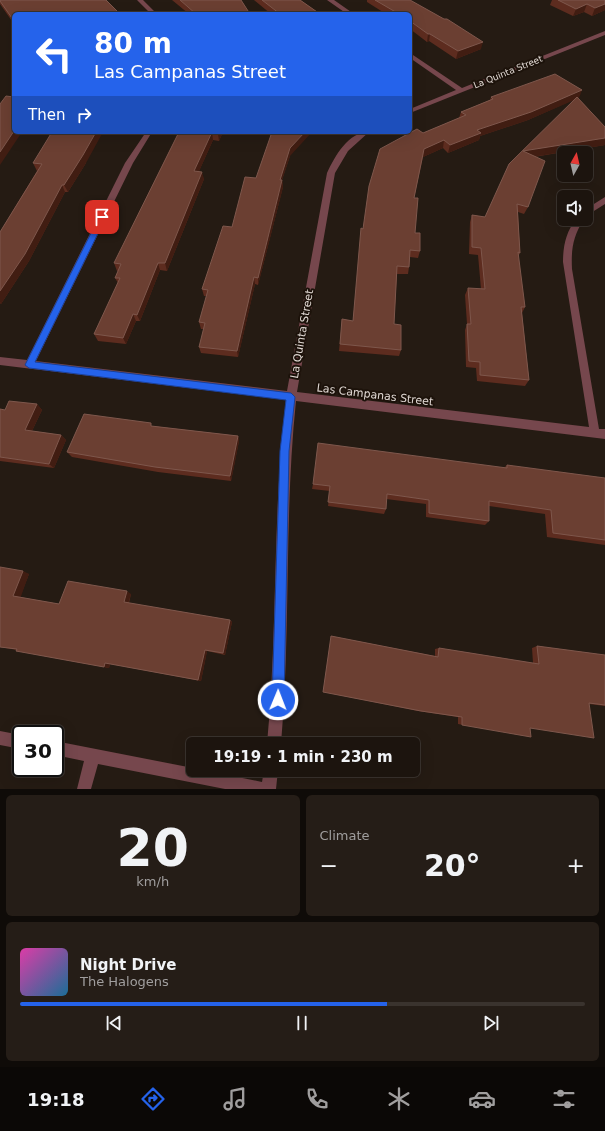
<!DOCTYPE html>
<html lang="en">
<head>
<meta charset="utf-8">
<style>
  :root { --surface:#1c140e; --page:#251d17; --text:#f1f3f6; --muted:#a09e9e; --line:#3a332e; --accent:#2563eb }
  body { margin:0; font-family:"DejaVu Sans",sans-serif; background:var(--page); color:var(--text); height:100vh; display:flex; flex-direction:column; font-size:15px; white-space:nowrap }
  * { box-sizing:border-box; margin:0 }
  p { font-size:13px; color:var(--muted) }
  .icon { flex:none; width:22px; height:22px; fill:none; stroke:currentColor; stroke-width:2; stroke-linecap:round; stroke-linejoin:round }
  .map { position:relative; height:789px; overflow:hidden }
  .side { display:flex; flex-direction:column; gap:6px; padding:6px; background:#0f0b08; flex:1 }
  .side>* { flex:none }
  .guide { position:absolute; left:12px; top:12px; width:400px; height:122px; border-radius:6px; box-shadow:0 4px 16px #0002,0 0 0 1px var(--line); background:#2563eb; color:#fff; overflow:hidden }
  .needle { width:26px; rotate:8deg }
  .buttons { position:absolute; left:557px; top:146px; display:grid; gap:8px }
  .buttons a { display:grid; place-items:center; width:36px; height:36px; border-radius:6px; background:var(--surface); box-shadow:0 4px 16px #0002,0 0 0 1px var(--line); font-size:20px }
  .speed { position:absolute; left:12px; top:725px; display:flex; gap:8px; font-size:20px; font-weight:700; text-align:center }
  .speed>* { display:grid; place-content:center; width:52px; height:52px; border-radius:50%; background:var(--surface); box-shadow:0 4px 16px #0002,0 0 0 1px var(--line); line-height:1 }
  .speed .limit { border:2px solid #111; border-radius:6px; background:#fff; color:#111 }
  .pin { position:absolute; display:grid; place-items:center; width:34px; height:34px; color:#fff; margin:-17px; border-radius:8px; box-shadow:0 2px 6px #0006 }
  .me { position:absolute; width:44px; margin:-22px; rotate:1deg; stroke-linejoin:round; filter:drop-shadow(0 0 3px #0008) }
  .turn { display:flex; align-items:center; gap:14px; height:84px; padding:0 16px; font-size:18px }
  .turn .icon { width:52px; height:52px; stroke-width:2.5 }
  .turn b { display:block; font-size:28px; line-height:34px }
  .then { display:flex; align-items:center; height:38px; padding:0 16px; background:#0003; gap:8px; font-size:15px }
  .big { font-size:30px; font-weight:800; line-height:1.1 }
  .side .tile { flex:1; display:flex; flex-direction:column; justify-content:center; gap:6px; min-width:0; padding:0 14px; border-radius:6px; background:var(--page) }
  .side .dial { align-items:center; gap:0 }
  .dial b { font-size:52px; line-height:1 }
  .song { display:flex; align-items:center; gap:12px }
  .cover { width:48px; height:48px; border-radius:6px; background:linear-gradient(135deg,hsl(320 70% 55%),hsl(200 70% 35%)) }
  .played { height:4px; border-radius:2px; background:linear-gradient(90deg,var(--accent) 65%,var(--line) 65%) }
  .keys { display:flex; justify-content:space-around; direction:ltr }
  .heat { display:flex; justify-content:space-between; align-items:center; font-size:22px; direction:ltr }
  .side .tiles { flex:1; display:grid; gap:6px; grid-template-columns:1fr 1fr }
  .tile:last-child { grid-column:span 2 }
  .trip { position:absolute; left:186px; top:737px; width:234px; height:40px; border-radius:6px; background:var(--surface); box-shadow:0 4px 16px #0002,0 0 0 1px var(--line); font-weight:800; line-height:40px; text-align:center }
  .tab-bar { display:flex; height:64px; justify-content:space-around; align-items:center; background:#0b0806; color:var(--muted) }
  .tab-bar .icon { width:28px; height:28px }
  .tab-bar .active { color:var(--accent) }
  .tab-bar b { font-size:18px; color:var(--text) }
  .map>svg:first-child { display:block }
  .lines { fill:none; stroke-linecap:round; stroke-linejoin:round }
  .minor { fill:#76474d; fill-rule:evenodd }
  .wall { fill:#5d2c1f }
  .shaded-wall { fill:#411d12 }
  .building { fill:#6b3f32; stroke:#7e574c }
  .route { fill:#2563eb; stroke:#184099 }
  .labels { text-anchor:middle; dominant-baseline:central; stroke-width:4; stroke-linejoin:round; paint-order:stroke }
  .far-street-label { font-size:9px; fill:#e1d9d4; stroke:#1c120a }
  .street-label { font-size:11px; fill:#e1d9d4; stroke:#1c120a }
</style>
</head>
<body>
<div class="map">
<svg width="605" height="789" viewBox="0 0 605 789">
  <rect width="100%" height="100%" fill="#251b13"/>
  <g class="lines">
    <path class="minor" d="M 137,0 L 143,0 L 157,14 L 151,14 Z
      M 327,0 L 334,0 L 354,14 L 347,14 Z
      M 605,31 L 605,35 L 410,113 L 410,109 L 456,90 L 410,58 L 410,53 L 462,88 Z
      M 146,132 L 152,132 L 133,163 L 36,361 L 287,391 L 327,173 C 335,156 348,132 369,132 L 348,151 L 335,173 L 297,392 L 589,427 L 563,262 C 563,246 566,232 576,219 L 584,219 C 573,236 571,249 572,269 L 599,429 L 605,429 L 605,439 L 296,401 C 284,515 291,630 281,744 L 267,744 C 278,630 272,514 286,400 L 0,365 L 0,357 L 27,360 L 125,163 Z
      M 605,197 L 605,204 L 586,216 L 586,209 Z
      M 0,731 L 21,735 L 21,749 L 0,745 Z
      M 55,741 L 193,768 L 193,770 L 203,770 L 262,782 L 264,770 L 278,770 L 276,789 L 225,789 L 98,764 L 91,789 L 77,789 L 84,761 L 55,755 Z"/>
  </g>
  <path class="wall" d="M 0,0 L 14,14 L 14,24 L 0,4 Z
    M 172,0 L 241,0 L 250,14 L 189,14 Z
    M 254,0 L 300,0 L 320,14 L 271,14 Z
    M 367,0 L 410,0 L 481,49 L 456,59 L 429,41 L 427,42 L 410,29 L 410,14 L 386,14 L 367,2 Z
    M 552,0 L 605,0 L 605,10 L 592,16 L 584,12 L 573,16 L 550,5 Z
    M 491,97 L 579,98 L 578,98 L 605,127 L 605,145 L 534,157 L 528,207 L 524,214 L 518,212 L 520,253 L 518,257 L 525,307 L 522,313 L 529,380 L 525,386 L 477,381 L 476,368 L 466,367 L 465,330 L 467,324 L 465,295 L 468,288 L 481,289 L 478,255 L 469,254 L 470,222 L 472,215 L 485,217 L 573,100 L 528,120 L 480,136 L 479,140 L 448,153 L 443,148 L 423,157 L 414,198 L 415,233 L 420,251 L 418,258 L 410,257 L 409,267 L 408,274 L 397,274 L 394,324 L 401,350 L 399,356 L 339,351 L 342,319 L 353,321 L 361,236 L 363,229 L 423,133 L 459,118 L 461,112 L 490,100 Z
    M 179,132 L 223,132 L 219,141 L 213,140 L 199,171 L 204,179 L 167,271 L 160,270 L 140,321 L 136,321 L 126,344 L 98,341 L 94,334 L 118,283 L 115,278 L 118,271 L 117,271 L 114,263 Z
    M 290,156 L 282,180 L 283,187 L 258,285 L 255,284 L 238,357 L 201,353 L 199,347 L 204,329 L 201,329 L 199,322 L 207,296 L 204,296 L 202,289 L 256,178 Z
    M 33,163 L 86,163 L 68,192 L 65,192 L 29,261 L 1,304 L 0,303 L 0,232 L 37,171 Z
    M 37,404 L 42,410 L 32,431 L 61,435 L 66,440 L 54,468 L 0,461 L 0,409 L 5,410 Z
    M 153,426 L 238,436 L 239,441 L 231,481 L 158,472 L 72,457 L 67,452 Z
    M 507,465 L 605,478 L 605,545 L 547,537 L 545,514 L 489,506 L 489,521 L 485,525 L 426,517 L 426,504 L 386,499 L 386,509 L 384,514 L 328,506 L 330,491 L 312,489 L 313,484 L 504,468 Z
    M 0,567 L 29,574 L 20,597 L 59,604 L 131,594 L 129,603 L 230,620 L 232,622 L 225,655 L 207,651 L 201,681 L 110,664 L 109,668 L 16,651 L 17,650 L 0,647 Z
    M 331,636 L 435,656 L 435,649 L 439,648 L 533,663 L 532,648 L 537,646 L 605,655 L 605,706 L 589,704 L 530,728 L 525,736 L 458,724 L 458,717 L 418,711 L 323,692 Z"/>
  <path class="shaded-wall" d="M 587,4 L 584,12 L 573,16 L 576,9 Z
    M 605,4 L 605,10 L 592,16 L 595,8 Z
    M 428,34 L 430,34 L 429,41 L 427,42 Z
    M 483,42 L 481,49 L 456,59 L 458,51 Z
    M 582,90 L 579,98 L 528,120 L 480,136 L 479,140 L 448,153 L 450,145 L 477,130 Z
    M 14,131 L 14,132 L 22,132 L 0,165 L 0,152 Z
    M 96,132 L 103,132 L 86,163 L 68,192 L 64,185 Z
    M 212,132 L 213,140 L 196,178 L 194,171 Z
    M 219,132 L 223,132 L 219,141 L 218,134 Z
    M 305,132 L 312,132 L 290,156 L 282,180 L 283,187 L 258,285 L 258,278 L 280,180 L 290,148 Z
    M 605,138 L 605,145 L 520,159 L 523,151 Z
    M 444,140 L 443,148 L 423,157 L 424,149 Z
    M 202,172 L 204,179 L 167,271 L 165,263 Z
    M 62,185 L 65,192 L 29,261 L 1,304 L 0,302 L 0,291 Z
    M 158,263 L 160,270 L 140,321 L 137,315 Z
    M 254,277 L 255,284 L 238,357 L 237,351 Z
    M 133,314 L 136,321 L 126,344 L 123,338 Z
    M 37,404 L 42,410 L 30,435 L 25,430 Z
    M 61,435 L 66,440 L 54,468 L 49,464 Z
    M 238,436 L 239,441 L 231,481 L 230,476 Z
    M 23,571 L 29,574 L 20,599 L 13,596 Z
    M 127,591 L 131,594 L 128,604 L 124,602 Z
    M 230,620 L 232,622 L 225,655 L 223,653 Z
    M 205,650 L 207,651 L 201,681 L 198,680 Z
    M 105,663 L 110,664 L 109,668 L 104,667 Z"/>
  <path class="building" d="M 0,0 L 106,0 L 120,14 L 14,14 L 14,21 L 0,1 Z
    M 180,0 L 241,0 L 250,14 L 196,14 Z
    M 262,0 L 300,0 L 320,14 L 280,14 Z
    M 375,0 L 410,0 L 444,19 L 447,19 L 483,42 L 458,51 L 430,34 L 428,34 L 410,21 L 410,14 L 399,14 Z
    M 558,0 L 605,0 L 605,4 L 595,8 L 587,4 L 576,9 Z
    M 555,74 L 582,90 L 531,112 L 477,130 L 481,133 L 450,145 L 444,140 L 424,149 L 414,198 L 418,198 L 415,233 L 420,233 L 420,251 L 410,250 L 409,267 L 397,266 L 394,324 L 401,325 L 401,350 L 340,344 L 342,319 L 353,321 L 361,228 L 363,229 L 369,186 L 380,149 L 417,129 L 423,133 L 466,115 L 461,112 L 493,99 L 491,97 Z
    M 6,96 L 14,97 L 14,131 L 0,152 L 0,104 Z
    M 577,97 L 605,127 L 605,138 L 523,151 L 545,161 L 528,207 L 517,204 L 520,253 L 518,252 L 525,307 L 521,307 L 529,380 L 480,375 L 480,362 L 469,361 L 467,324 L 471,324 L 468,288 L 485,289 L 481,248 L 472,247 L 472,215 L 485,217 L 509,164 Z
    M 52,132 L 96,132 L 83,155 L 64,185 L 62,185 L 25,254 L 0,291 L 0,232 L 42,164 L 33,163 Z
    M 179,132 L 212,132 L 194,171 L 202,172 L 165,263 L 158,263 L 137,315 L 133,314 L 123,338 L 94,334 L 120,278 L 115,278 L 121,264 L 114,263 Z
    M 212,132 L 219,132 L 218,134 Z
    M 272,132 L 305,132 L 290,148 L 280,180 L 282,180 L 258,278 L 254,277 L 237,351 L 199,347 L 205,323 L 199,322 L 208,290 L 202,289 L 223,226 L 232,227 L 245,177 L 256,178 Z
    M 9,401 L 37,404 L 25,430 L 61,435 L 49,464 L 0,457 L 0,409 L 5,410 Z
    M 84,414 L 151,423 L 151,426 L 238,436 L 230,476 L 155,467 L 67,452 Z
    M 318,443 L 507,468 L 507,465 L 605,478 L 605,540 L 553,533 L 551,510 L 489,501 L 489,521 L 429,513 L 429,500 L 387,494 L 386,509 L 328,502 L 330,486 L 313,484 Z
    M 0,567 L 23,571 L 13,596 L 59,604 L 68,581 L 127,591 L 124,602 L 230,620 L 223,653 L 205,650 L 198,680 L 105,663 L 104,667 L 16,651 L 17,649 L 0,647 Z
    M 331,636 L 438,657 L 439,648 L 539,664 L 537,646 L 605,655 L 605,705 L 589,703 L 594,738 L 530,728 L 531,737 L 462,725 L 462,717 L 421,711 L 323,692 Z"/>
  <path class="route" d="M 102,214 L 106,217 L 35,362 L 291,393 L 295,397 L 289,451 L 284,700 L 283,704 L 278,706 L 274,704 L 272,700 L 280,451 L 286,400 L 29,368 L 25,365 L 99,217 Z"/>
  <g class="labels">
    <g class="far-street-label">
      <text transform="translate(508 72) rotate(-22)">La Quinta Street</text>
    </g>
    <g class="street-label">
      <text transform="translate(302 334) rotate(-80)">La Quinta Street</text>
      <text transform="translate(375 395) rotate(7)">Las Campanas Street</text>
    </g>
  </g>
</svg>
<div class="buttons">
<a><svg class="needle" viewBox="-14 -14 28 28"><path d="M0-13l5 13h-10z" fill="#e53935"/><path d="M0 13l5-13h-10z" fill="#a09e9e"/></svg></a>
<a><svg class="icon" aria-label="sound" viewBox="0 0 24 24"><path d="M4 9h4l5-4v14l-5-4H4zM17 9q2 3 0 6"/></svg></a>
</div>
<div class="speed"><div class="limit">30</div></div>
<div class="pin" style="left:102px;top:217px;background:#d93025"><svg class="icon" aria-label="arrive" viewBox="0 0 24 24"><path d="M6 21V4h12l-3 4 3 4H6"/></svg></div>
<svg class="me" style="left:278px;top:700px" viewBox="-20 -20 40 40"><circle r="17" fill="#2563eb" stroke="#fff" stroke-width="3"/><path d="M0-11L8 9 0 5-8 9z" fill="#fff"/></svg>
<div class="trip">19:19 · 1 min · 230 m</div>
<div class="guide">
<div class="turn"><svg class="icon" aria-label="left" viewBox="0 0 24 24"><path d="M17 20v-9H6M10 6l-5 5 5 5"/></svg><div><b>80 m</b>Las Campanas Street</div></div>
<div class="then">Then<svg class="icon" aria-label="right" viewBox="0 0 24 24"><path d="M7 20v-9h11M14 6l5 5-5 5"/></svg></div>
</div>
</div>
<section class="side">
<div class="tiles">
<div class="tile dial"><b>20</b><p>km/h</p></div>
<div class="tile"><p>Climate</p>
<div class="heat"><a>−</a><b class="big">20°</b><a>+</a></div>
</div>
<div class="tile">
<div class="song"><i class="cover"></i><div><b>Night Drive</b><p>The Halogens</p></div></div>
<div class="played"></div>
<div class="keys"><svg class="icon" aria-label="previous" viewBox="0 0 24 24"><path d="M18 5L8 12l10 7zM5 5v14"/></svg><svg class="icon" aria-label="pause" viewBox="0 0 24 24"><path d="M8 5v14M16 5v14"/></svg><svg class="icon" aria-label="next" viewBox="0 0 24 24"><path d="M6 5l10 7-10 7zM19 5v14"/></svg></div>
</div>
</div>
</section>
<nav class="tab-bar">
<b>19:18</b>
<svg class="icon active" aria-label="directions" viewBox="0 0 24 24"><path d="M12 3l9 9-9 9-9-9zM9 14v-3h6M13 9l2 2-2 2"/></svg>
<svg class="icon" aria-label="music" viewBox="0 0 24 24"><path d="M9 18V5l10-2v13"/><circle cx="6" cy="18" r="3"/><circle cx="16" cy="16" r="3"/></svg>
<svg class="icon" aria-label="phone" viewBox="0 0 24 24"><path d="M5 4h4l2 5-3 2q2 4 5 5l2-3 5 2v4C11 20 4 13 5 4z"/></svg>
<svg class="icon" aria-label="climate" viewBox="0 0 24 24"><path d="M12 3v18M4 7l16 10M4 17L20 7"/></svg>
<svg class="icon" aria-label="car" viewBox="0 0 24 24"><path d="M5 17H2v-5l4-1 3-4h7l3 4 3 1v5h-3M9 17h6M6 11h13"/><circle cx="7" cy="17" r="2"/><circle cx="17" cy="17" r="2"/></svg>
<svg class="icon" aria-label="filters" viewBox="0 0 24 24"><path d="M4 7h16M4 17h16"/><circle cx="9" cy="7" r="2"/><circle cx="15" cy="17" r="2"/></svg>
</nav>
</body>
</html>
